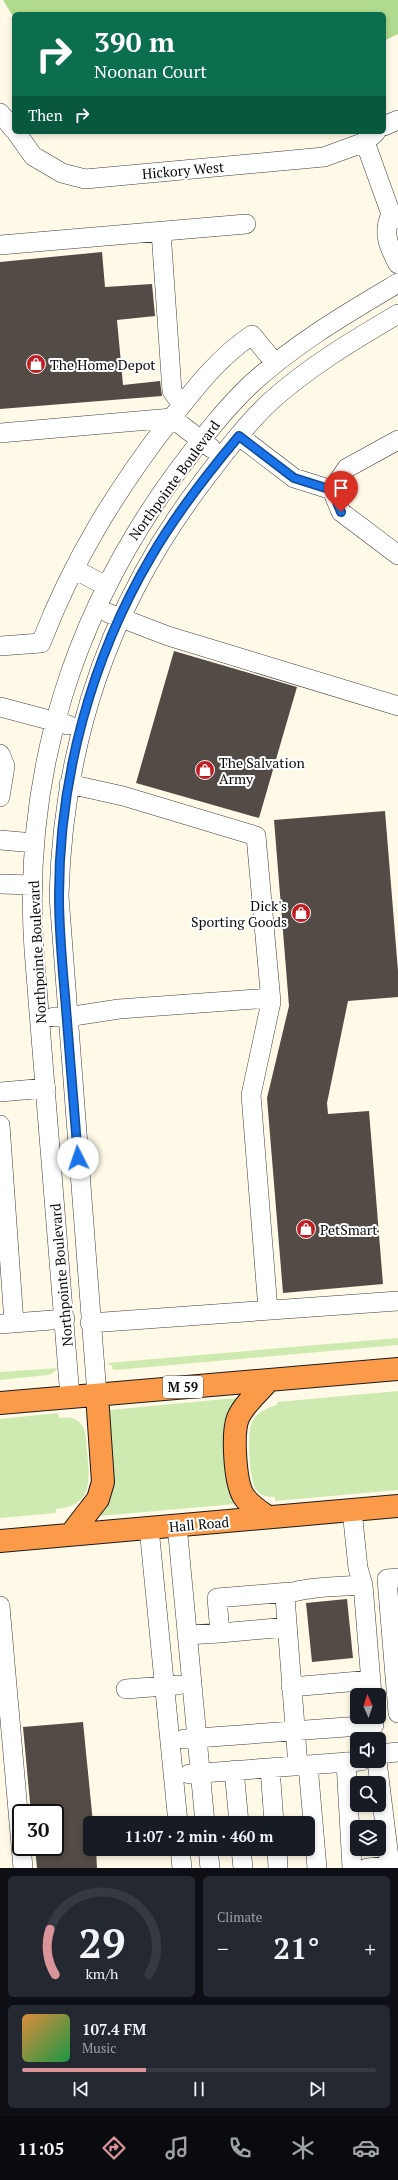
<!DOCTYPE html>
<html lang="en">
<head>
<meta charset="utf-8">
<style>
  :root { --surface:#171b24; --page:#242831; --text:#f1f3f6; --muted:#9ea1a6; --line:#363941; --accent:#da9398 }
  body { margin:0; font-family:"PT Serif",serif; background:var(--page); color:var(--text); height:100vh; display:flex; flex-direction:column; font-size:15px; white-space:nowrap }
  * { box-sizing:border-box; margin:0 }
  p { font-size:13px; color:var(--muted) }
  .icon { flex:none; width:22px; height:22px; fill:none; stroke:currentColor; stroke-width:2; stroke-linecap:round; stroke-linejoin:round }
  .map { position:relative; height:1868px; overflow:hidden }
  .details { display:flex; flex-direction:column; gap:8px; padding:8px; background:#0d0f14; flex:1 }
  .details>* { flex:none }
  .hud { position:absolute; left:12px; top:12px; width:374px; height:122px; border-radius:6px; box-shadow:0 2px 6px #0003; background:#0b6e4f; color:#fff; overflow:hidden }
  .needle { width:26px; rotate:357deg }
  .tools { position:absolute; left:350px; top:1688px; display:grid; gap:8px }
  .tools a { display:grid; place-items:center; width:36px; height:36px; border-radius:6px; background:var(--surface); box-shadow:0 2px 6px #0003; font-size:20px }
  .speed { position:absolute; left:12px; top:1804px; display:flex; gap:8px; font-size:20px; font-weight:700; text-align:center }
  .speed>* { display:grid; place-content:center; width:52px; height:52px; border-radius:50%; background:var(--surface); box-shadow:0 2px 6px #0003; line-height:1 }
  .speed .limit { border:2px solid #111; border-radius:6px; background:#fff; color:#111 }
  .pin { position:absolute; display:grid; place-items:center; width:34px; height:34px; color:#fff; margin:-41px -17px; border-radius:50% 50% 50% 0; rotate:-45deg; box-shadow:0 0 4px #0007 }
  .pin .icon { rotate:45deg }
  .me { position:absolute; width:44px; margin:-22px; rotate:356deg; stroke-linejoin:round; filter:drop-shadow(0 0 3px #0008) }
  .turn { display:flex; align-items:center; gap:14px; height:84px; padding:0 16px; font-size:18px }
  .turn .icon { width:52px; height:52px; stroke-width:2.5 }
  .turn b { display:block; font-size:28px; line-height:34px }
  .then { display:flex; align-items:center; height:38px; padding:0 16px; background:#0003; gap:8px; font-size:15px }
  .big { font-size:30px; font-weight:700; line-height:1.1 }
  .details .widget { flex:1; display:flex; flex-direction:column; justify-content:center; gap:6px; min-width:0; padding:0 14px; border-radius:6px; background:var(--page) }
  .details .dial { align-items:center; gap:0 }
  .dial svg { height:104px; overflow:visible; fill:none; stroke:var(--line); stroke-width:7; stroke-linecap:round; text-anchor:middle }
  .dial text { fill:var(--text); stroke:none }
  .song { display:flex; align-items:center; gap:12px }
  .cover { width:48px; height:48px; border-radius:6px; background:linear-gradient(135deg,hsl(30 70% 55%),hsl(140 70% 35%)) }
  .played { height:4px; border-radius:2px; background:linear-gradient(90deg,var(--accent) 35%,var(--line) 35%) }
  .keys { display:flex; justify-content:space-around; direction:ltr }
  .heat { display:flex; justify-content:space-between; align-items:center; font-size:22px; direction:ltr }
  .details .tiles { flex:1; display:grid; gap:8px; grid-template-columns:1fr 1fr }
  .widget:last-child { grid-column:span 2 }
  .trip { position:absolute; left:83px; top:1816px; width:232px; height:40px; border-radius:6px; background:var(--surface); box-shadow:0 2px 6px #0003; font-weight:700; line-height:40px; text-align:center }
  .menu { display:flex; height:64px; justify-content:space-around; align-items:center; background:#090b0e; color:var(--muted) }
  .menu .icon { width:28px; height:28px }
  .menu .selected { color:var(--accent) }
  .menu b { font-size:18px; color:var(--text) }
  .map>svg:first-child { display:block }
  .green { fill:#ceeab0 }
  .forest { fill:#b1db8e }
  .building { fill:#534b46 }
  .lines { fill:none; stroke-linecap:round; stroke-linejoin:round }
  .minor-casing { stroke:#3d3d3d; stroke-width:20 }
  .highway-casing { stroke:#1b1b1b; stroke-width:24 }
  .minor { stroke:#fff; stroke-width:19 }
  .highway { stroke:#fb9b49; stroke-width:22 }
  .route-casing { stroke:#114b97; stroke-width:10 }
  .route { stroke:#1a73e8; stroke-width:7 }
  .labels { text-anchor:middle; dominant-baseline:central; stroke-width:4; stroke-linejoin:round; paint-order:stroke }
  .shield { fill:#fff; stroke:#545454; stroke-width:1 }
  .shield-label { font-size:13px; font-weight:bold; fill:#0a0a0a }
  .street-label { font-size:14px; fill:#0a0a0a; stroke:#fff }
  .poi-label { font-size:14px; fill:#0a0a0a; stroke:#fff; text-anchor:start }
</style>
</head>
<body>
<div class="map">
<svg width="398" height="1868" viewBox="0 0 398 1868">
  <rect width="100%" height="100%" fill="#fffae7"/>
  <path class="green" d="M 398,1338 L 398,1345 L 116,1370 L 112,1369 L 112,1366 L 107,1363 Z
    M 58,1368 L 53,1373 L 48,1375 L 0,1380 L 0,1372 Z
    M 398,1391 L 398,1490 L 275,1501 L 275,1497 C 267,1497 260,1496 256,1489 C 249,1480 247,1432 252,1422 C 257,1412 267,1408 277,1405 L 277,1402 Z
    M 236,1398 L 237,1399 L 228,1483 L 235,1504 L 100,1516 L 111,1498 L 113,1488 L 109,1410 Z
    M 58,1413 L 59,1418 C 67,1417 76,1417 81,1424 C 87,1431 86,1443 87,1451 C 90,1480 93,1506 56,1509 L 56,1513 L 0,1518 L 0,1419 Z"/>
  <path class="forest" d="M 3,0 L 398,0 L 398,34 L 384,41 L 384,14 L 14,14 L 14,18 Z"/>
  <path class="building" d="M 102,252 L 105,287 L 152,284 L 155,316 L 117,320 L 123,385 L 160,381 L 162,396 L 0,409 L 0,262 Z
    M 174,651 L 297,687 L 259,818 L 136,783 Z
    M 385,811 L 398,971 L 398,997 L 348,1001 L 327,1103 L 328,1114 L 369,1111 L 383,1284 L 283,1293 L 267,1098 L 289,1006 L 274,820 Z
    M 347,1599 L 353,1658 L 312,1662 L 306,1603 Z
    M 83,1722 L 93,1823 L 90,1823 L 90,1849 L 96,1849 L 97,1868 L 37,1868 L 35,1847 L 55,1847 L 55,1813 L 31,1813 L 23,1727 Z"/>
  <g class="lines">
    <g class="minor-casing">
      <path id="minor" d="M 0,113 L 14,130
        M 384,126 L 398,120
        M 16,132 L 33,156 L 62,173 L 85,179 L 324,157 L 365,142 L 376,132
        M 365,142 L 391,214 L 398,219
        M 391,214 C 382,233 389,247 398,264
        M 161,231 L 172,391 L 182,405
        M 0,245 L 246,224
        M 0,433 L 172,418 L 211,448
        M 239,436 L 294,478 L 332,490 L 341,512 L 398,555
        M 332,490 L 347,468 L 398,440
        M 74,569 L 106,586
        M 108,613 L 168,636 L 398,706
        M 0,646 L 41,643 C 73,560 116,490 171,419 C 195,388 219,357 252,335 L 275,363
        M 0,707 L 68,725
        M 0,754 L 5,766 L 0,797
        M 69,784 L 123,796 L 256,836 L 271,1002 L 251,1095 L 268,1310
        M 0,840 L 34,843
        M 0,884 L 32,885
        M 54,1017 L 67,1017 L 119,1009 L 270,998
        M 0,1092 L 46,1088
        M 0,1125 L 14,1323
        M 90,1323 L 398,1301
        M 0,1324 L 65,1319
        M 97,1395 L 59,896 C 63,743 108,607 201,484 C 223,455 245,425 272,400 C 310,366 354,340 398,314
        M 70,1397 L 34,950 C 22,773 74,611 179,469 C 201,440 223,411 249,386 C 294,344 346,314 398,283
        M 352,1510 L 358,1568 L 363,1585 L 372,1695
        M 177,1525 L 197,1738 L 184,1739
        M 149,1528 L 178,1823
        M 398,1578 L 387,1579 L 398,1713
        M 0,1606 L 23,1868
        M 287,1627 L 220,1633 L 217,1598 L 290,1592
        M 187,1635 L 220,1633
        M 291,1687 L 371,1680
        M 126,1689 L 178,1685
        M 379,1754 L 398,1752
        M 377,1761 L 390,1866
        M 346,1762 L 352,1868
        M 308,1765 L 317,1868
        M 298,1766 L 285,1597 C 289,1587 349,1586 363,1585
        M 270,1768 L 274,1823
        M 234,1770 L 239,1823
        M 189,1774 L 361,1761
        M 205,1823 L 197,1738 L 374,1725
        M 180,1849 L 182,1868
        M 208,1849 L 210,1868
        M 241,1849 L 243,1868
        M 277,1849 L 278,1868
        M 367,1868 L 398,1865"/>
    </g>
    <g class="highway-casing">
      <path id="highway" d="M 0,1403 L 398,1369
        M 268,1517 C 259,1511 249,1505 243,1495 C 235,1481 232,1433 238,1418 C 244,1404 259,1392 269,1380
        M 71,1534 L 98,1499 L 103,1482 L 97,1395
        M 0,1541 L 398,1506"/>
    </g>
    <use href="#minor" class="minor"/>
    <use href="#highway" class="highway"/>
  </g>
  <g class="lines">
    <g class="route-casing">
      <path id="route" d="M 78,1158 C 74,1104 69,1050 65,996 C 62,963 59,929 59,896 C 59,778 91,659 151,557 C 176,514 207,474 239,436 L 294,478 L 332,490 L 341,512"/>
    </g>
    <use href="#route" class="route"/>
  </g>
  <defs>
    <g id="shop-disc" transform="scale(1)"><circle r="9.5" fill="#be1d24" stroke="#fff"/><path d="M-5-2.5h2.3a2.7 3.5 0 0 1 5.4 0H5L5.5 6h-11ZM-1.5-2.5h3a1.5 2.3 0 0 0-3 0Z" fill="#fff"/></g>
  </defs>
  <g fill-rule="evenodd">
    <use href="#shop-disc" x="36" y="364"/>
    <use href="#shop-disc" x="205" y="770"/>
    <use href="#shop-disc" x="301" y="913"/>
    <use href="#shop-disc" x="306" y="1229"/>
  </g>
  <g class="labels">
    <rect class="shield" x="163" y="1376" width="40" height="22" rx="3"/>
    <g class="shield-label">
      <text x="183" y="1387">M 59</text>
    </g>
    <g class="street-label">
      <text transform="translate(183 170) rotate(-5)">Hickory West</text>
      <text transform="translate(174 480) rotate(-54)">Northpointe Boulevard</text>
      <text transform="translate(37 952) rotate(-93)">Northpointe Boulevard</text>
      <text transform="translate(61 1275) rotate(-95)">Northpointe Boulevard</text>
      <text transform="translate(199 1524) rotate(-5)">Hall Road</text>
    </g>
    <g class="poi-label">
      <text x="50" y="364">The Home Depot</text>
      <text x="219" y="762">The Salvation<tspan x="219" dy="16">Army</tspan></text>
      <text x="287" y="905" text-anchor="end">Dick's<tspan x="287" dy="16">Sporting Goods</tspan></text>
      <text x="320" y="1229">PetSmart</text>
    </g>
  </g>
</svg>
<div class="tools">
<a><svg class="needle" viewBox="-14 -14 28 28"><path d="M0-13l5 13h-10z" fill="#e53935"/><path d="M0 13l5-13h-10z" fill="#9ea1a6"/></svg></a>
<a><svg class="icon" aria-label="sound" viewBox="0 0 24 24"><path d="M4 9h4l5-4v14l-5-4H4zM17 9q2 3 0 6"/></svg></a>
<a><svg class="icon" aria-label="search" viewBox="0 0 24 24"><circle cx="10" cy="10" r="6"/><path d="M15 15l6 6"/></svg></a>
<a><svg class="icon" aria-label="layers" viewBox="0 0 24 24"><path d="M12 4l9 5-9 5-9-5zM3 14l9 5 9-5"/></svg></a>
</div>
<div class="speed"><div class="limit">30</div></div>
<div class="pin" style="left:341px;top:512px;background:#d93025"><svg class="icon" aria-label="arrive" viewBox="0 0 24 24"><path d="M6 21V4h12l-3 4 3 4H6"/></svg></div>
<svg class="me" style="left:78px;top:1158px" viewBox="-20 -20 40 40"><circle r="19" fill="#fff"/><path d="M0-13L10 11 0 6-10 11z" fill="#1a73e8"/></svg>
<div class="trip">11:07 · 2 min · 460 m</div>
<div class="hud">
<div class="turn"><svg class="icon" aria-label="right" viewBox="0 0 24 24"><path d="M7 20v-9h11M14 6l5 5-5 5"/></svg><div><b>390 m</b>Noonan Court</div></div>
<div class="then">Then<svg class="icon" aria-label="right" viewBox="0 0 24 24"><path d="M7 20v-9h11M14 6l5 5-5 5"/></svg></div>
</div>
</div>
<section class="details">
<div class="tiles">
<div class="widget dial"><svg viewBox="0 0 100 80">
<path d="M14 69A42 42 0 1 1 86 69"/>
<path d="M14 69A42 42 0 0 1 10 34" stroke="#da9398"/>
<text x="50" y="56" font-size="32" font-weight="700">29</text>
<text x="50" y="72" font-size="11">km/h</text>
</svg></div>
<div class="widget"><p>Climate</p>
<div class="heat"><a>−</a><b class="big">21°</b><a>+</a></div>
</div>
<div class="widget">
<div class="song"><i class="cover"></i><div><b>107.4 FM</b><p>Music</p></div></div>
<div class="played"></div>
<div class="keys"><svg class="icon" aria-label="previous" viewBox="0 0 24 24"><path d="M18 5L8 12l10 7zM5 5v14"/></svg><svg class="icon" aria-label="pause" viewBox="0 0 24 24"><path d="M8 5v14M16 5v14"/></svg><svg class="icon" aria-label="next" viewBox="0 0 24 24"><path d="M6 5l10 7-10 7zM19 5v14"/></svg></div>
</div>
</div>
</section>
<nav class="menu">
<b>11:05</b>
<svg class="icon selected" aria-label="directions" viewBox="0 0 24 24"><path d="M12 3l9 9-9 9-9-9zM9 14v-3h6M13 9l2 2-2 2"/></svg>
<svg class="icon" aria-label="music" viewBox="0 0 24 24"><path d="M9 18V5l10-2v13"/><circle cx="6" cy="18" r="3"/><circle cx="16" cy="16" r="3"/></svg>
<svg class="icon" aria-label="phone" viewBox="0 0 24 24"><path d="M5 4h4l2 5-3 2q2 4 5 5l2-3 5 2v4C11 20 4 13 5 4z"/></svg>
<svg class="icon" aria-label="climate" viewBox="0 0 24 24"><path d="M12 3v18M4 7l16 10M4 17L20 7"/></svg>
<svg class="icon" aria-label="car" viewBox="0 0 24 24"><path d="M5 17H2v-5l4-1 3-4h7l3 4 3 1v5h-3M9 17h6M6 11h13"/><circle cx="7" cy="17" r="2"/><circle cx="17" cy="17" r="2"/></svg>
</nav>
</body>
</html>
